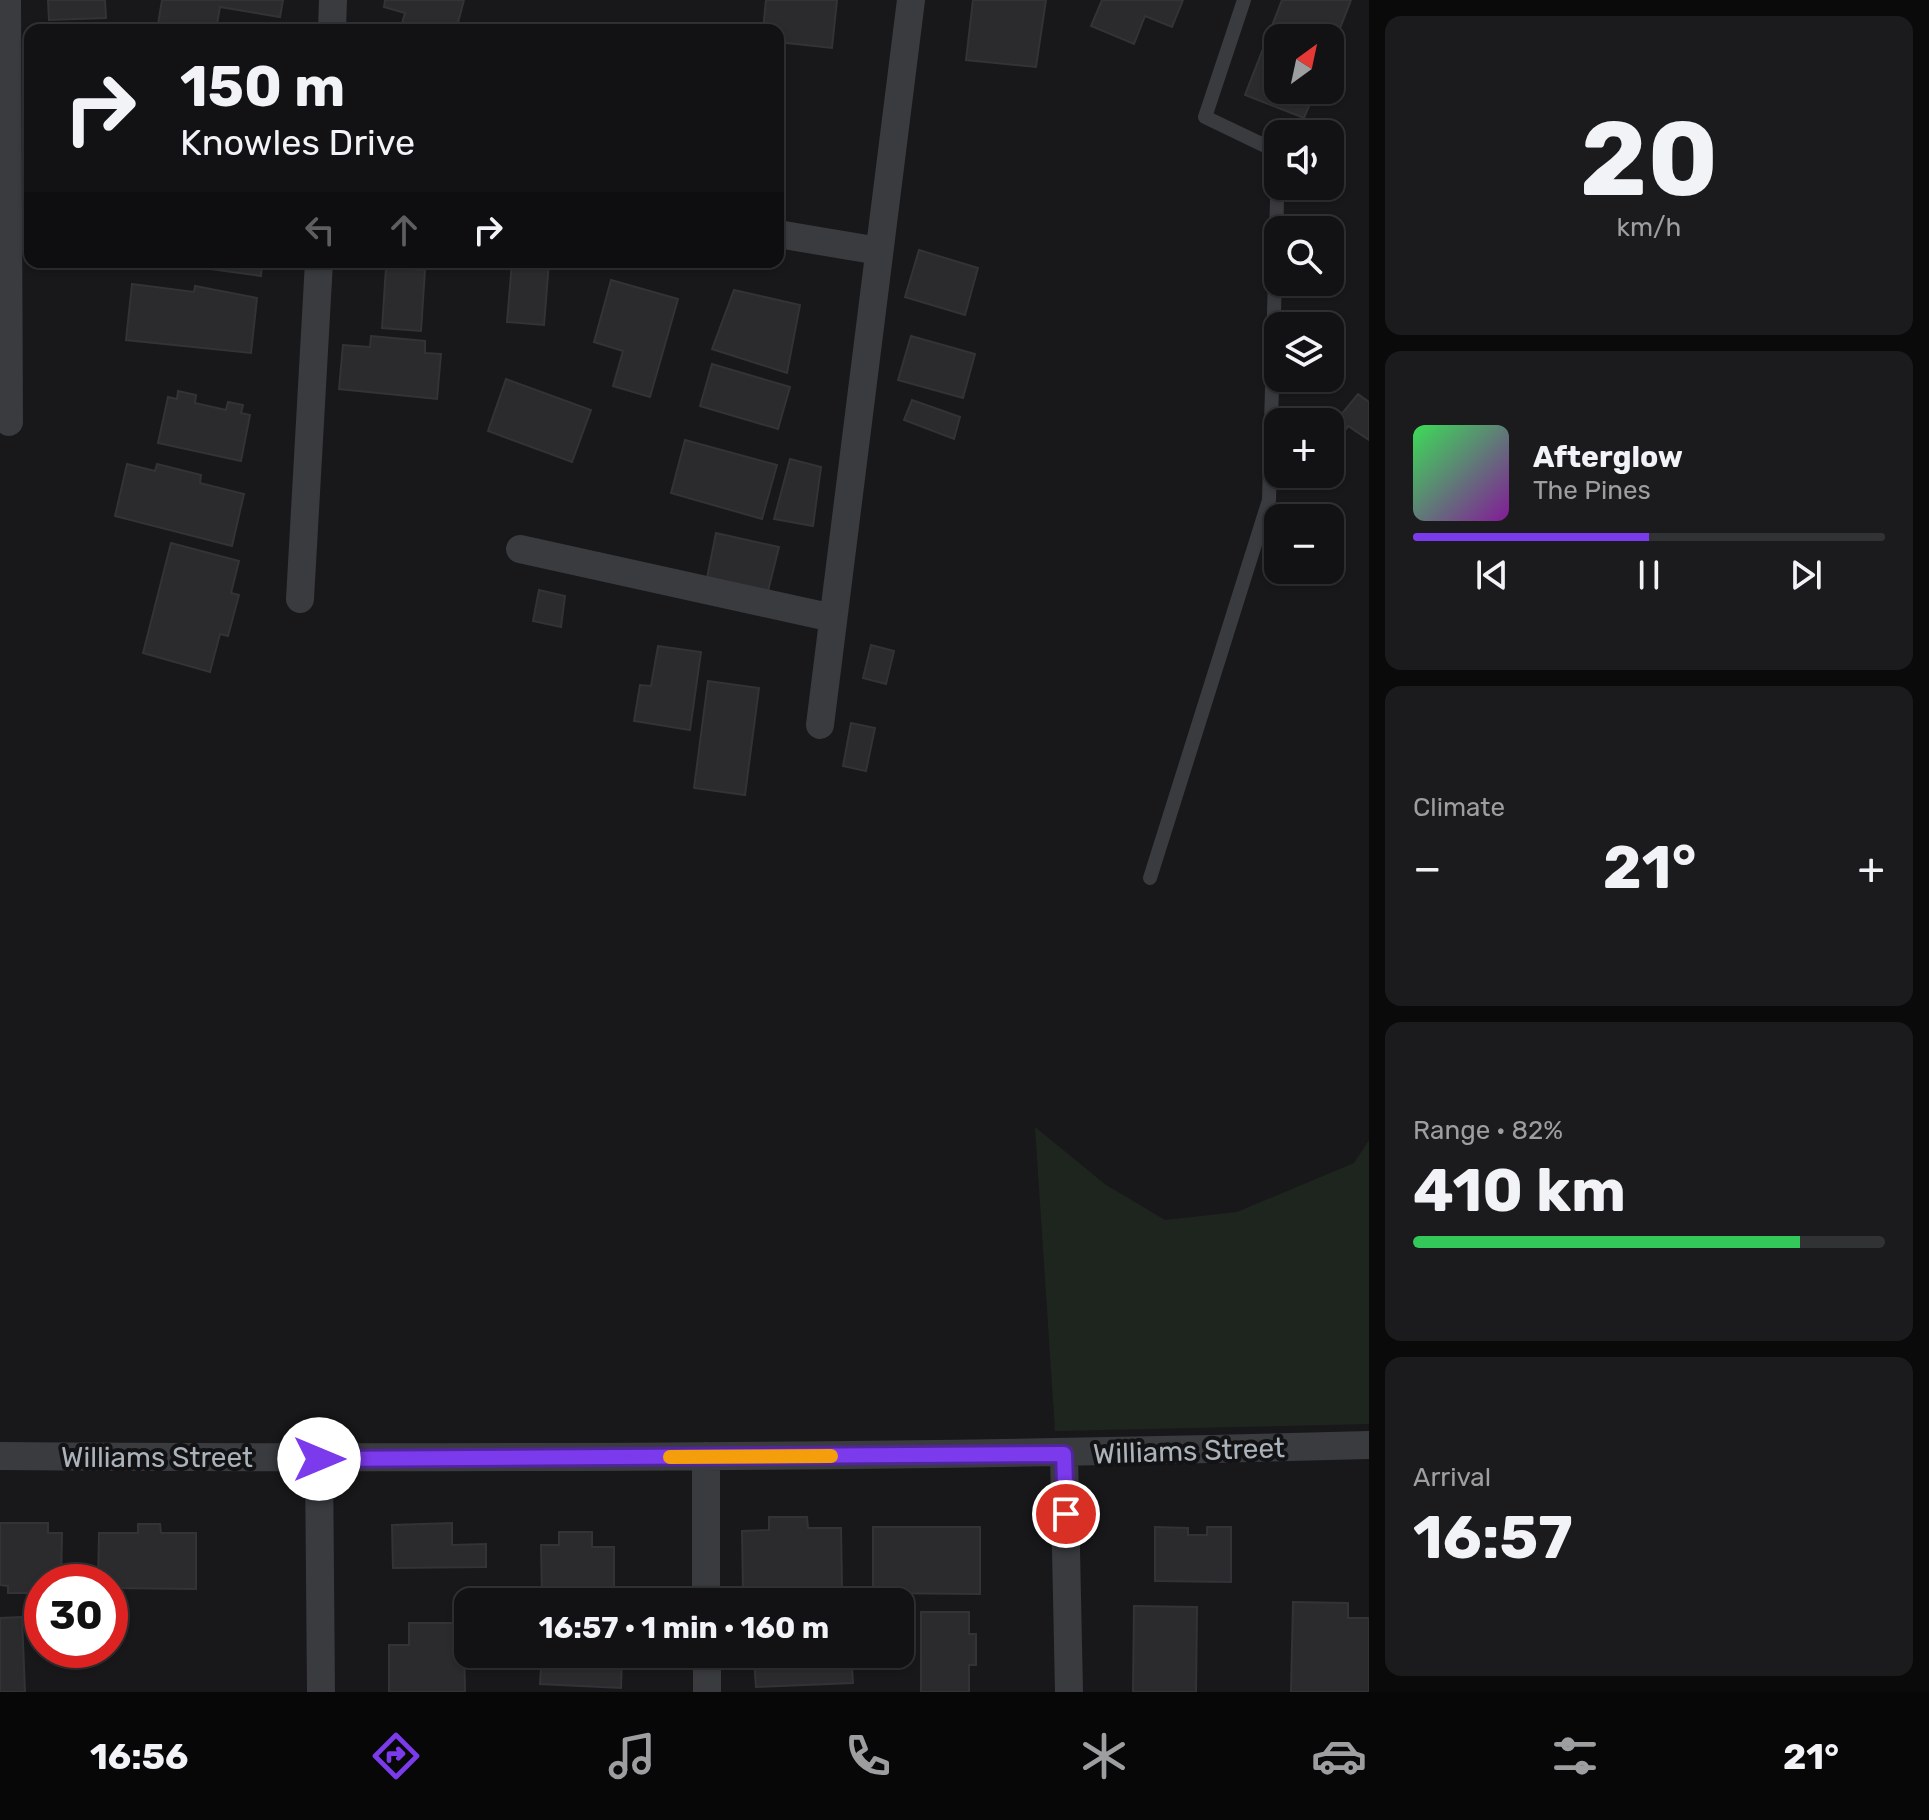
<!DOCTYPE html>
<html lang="en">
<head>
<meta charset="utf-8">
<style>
  :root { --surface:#121214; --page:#1b1b1d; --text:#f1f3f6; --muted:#9c9ea0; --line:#313234; --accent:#7c3aed }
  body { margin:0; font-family:Rubik,sans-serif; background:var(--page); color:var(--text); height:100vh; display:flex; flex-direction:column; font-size:30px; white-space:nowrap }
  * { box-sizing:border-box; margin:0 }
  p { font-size:26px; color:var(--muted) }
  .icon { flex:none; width:44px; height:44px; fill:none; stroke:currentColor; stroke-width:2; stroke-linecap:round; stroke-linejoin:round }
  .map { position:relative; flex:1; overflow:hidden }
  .details { display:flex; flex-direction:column; gap:16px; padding:16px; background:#0a0a0b; width:560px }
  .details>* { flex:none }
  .hud { position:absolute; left:24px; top:24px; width:760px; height:244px; border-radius:16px; box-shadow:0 2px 6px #0004,0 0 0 2px var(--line); background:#121214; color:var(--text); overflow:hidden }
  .needle { width:52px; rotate:33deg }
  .buttons { position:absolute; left:1264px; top:24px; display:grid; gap:16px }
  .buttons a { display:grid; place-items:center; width:80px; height:80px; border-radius:16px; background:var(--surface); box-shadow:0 2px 6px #0004,0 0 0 2px var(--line); font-size:40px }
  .speed { position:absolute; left:24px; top:1564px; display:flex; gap:16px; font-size:40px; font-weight:700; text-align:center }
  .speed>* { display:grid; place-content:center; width:104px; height:104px; border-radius:50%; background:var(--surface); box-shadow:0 2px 6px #0004,0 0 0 2px var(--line); line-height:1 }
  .speed .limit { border:12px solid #d22; background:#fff; color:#111 }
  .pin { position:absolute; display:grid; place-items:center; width:68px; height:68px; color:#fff; margin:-34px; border:4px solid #fff; border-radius:50%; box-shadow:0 2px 8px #0007 }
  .me { position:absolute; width:88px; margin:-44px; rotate:90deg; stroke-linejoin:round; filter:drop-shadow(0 0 6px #0008) }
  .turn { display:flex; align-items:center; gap:28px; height:168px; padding:0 24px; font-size:36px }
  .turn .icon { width:104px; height:104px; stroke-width:2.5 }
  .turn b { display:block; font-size:56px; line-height:68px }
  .lanes { display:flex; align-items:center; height:76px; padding:0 24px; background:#0003; justify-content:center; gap:40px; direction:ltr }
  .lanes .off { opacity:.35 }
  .big { font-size:60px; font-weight:700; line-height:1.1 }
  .details .tile { flex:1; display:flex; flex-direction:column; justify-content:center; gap:12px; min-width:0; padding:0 28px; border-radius:16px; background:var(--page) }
  .details .dial { align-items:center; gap:0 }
  .dial b { font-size:104px; line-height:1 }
  .song { display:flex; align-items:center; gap:24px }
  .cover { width:96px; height:96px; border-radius:12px; background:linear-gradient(135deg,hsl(130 70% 55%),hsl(290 70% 35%)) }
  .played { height:8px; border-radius:4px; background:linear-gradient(90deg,var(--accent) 50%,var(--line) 50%) }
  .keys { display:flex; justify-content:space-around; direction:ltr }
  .heat { display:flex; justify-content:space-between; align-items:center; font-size:44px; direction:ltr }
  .charge { height:12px; border-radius:6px; background:linear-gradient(90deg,#34c759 82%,var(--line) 0) }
  .trip { position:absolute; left:454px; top:1588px; width:460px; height:80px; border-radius:16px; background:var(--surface); box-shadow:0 2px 6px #0004,0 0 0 2px var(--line); font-weight:700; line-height:80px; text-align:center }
  .dock { display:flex; height:128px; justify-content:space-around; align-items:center; background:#070708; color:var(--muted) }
  .dock .icon { width:56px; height:56px }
  .dock .selected { color:var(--accent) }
  .dock b { font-size:36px; color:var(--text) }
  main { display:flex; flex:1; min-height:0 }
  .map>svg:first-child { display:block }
  .green { fill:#1e251e }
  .building { fill:#2b2b2e; stroke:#323336; stroke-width:2 }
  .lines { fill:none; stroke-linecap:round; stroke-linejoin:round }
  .service { stroke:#393b3f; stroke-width:14 }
  .minor { stroke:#393b3f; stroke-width:28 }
  .route-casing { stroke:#51269a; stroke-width:20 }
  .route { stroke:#7c3aed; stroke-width:14 }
  .slow { stroke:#f59e0b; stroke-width:14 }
  .labels { text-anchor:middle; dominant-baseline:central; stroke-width:8; stroke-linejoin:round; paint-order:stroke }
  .street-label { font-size:28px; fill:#abb2b9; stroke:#131315 }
</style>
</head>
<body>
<main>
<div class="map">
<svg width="1369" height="1692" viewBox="0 0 1369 1692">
  <rect width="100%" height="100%" fill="#18181a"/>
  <path class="green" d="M 1035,1127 L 1106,1185 L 1165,1220 L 1237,1212 L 1354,1163 L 1369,1140 L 1369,1424 L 1055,1431 Z"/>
  <path class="building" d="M 48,0 L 105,0 L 106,18 L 49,20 Z
    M 162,0 L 283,0 L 280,17 L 220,7 L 216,30 L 157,30 Z
    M 385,0 L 464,0 L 456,30 L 400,30 L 405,13 L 384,7 Z
    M 766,0 L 837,0 L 832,48 L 778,42 L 778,30 L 763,30 Z
    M 973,0 L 1046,0 L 1036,67 L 966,60 Z
    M 1102,0 L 1183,0 L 1172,27 L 1145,16 L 1134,44 L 1091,26 Z
    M 1282,0 L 1351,0 L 1330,54 L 1330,38 L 1278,38 L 1278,90 L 1316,90 L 1304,118 L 1245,95 Z
    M 919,250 L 978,268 L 965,315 L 905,297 Z
    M 159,262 L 262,262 L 261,276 Z
    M 512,262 L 549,262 L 544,325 L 507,322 Z
    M 386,268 L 425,270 L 421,331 L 382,328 Z
    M 611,280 L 678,299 L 650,397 L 613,386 L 623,351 L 594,342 Z
    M 132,284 L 194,292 L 195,286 L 257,298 L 251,353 L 126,340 Z
    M 734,290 L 800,305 L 787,373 L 712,349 Z
    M 371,336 L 425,341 L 425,353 L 441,354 L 437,399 L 339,389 L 343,345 L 370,347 Z
    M 911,336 L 975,354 L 963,398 L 898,380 Z
    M 712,364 L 790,387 L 778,429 L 700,406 Z
    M 506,379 L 591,410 L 572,462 L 488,431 Z
    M 178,391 L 196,395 L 195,403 L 226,410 L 228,402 L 243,405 L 241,413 L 250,415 L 241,461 L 158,443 L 168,397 L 177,399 Z
    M 1358,394 L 1369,402 L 1369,440 L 1348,426 L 1341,437 L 1330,428 Z
    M 912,400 L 960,417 L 954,439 L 904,420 Z
    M 685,440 L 777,465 L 762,519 L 671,493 Z
    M 790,459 L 821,467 L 813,526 L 774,519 Z
    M 127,464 L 155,471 L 157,464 L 201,475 L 200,483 L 244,494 L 232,546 L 115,516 Z
    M 716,533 L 779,547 L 768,591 L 707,578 Z
    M 171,543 L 239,561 L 231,593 L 239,595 L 228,636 L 220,634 L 210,672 L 143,653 Z
    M 539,590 L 565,596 L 561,627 L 533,621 Z
    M 871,645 L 894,651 L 886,684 L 863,678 Z
    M 658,646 L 701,652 L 690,730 L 634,721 L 640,685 L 651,686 Z
    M 708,681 L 759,688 L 745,795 L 694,788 Z
    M 851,723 L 875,728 L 866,771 L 843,766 Z
    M 769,1517 L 807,1517 L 808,1528 L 841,1528 L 842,1587 L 743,1589 L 742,1531 L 769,1530 Z
    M 0,1523 L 48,1523 L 48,1533 L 62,1533 L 61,1582 L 42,1582 L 39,1593 L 8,1593 L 8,1586 L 0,1585 Z
    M 452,1523 L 452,1545 L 486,1544 L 486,1567 L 393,1568 L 392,1525 Z
    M 138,1524 L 160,1524 L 161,1533 L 196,1533 L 196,1589 L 110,1588 L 110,1582 L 98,1582 L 99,1533 L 138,1533 Z
    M 873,1527 L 980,1527 L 980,1594 L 873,1593 Z
    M 1155,1527 L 1188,1528 L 1188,1535 L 1207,1535 L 1207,1527 L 1231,1527 L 1231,1582 L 1155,1581 Z
    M 559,1532 L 592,1532 L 592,1547 L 614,1547 L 614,1596 L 542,1596 L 541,1545 L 559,1545 Z
    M 1293,1602 L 1348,1603 L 1348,1618 L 1369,1618 L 1369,1692 L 1291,1692 Z
    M 1134,1606 L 1197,1607 L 1196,1692 L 1133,1692 Z
    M 921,1612 L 969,1612 L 969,1634 L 976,1634 L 976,1665 L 969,1665 L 969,1692 L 921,1692 Z
    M 22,1617 L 25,1692 L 0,1692 L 0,1618 Z
    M 409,1623 L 454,1623 L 454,1643 L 464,1642 L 465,1692 L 389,1692 L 389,1645 L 409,1645 Z
    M 542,1654 L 622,1654 L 621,1688 L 540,1684 Z
    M 762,1654 L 851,1654 L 853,1683 L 756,1687 L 754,1658 L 762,1658 Z"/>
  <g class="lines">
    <path class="service" d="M 1244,0 L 1205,117 L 1278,152
      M 1150,878 L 1269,500 L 1278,163"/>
    <path class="minor" d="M 7,0 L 9,422
      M 332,30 L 333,0
      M 778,234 L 879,251
      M 520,549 L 833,618
      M 300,599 L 319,262
      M 820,725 L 911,0
      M 1064,1454 L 1069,1692
      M 0,1456 C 456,1459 913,1458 1369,1445
      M 706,1456 L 706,1602
      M 319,1459 L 321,1692
      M 707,1654 L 707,1692"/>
  </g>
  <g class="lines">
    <g class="route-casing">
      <path id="route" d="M 319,1459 L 1064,1454 L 1066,1514"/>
    </g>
    <use href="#route" class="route"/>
    <path class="slow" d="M 670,1457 L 831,1456"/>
  </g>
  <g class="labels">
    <g class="street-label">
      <text transform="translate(1189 1451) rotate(-2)">Williams Street</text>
      <text x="157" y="1457">Williams Street</text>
    </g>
  </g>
</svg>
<div class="buttons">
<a><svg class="needle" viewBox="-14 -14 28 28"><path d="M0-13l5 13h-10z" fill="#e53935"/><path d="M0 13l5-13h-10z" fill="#9c9ea0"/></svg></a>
<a><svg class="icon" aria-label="sound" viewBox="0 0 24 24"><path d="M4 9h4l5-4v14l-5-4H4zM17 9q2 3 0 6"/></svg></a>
<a><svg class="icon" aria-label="search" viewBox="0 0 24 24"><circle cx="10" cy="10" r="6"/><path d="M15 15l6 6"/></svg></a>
<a><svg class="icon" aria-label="layers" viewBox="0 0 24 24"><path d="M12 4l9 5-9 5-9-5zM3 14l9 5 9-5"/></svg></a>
<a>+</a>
<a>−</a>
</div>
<div class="speed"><div class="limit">30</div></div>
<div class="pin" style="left:1066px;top:1514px;background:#d93025"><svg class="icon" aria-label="arrive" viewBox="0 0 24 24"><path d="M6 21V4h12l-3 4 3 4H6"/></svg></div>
<svg class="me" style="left:319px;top:1459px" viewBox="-20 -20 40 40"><circle r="19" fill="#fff"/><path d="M0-13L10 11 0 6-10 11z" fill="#7c3aed"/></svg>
<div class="trip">16:57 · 1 min · 160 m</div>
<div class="hud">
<div class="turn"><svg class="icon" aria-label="right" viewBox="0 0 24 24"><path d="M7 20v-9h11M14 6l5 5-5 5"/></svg><div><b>150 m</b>Knowles Drive</div></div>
<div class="lanes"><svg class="icon off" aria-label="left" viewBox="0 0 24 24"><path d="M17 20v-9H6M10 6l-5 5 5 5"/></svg><svg class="icon off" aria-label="ahead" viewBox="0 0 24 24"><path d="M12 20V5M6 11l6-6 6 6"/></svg><svg class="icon" aria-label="right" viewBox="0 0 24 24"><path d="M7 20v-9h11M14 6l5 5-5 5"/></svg></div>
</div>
</div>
<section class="details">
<div class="tile dial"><b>20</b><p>km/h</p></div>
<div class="tile">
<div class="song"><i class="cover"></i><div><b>Afterglow</b><p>The Pines</p></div></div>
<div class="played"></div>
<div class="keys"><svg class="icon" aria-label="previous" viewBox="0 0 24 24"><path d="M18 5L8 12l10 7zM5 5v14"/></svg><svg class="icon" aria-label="pause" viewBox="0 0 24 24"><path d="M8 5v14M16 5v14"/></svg><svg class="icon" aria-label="next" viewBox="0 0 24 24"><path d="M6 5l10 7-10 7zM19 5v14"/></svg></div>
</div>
<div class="tile"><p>Climate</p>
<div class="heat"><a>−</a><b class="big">21°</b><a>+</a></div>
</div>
<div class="tile"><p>Range · 82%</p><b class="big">410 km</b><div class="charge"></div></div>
<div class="tile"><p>Arrival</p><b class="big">16:57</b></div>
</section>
</main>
<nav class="dock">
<b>16:56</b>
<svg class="icon selected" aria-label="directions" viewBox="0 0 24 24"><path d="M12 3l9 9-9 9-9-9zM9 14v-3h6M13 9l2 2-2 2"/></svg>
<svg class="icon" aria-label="music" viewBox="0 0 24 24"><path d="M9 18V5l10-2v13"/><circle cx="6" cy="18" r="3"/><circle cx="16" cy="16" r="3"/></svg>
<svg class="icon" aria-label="phone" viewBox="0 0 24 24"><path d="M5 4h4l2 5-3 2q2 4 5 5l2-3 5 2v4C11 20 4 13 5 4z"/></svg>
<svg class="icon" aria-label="climate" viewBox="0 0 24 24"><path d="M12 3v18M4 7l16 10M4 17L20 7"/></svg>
<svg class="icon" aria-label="car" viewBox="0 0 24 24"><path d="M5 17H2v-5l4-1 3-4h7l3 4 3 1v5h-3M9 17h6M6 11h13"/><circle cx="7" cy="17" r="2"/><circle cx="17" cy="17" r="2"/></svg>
<svg class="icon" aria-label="filters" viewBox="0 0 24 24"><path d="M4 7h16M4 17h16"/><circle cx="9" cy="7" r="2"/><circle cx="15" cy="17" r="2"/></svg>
<b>21°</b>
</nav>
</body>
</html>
